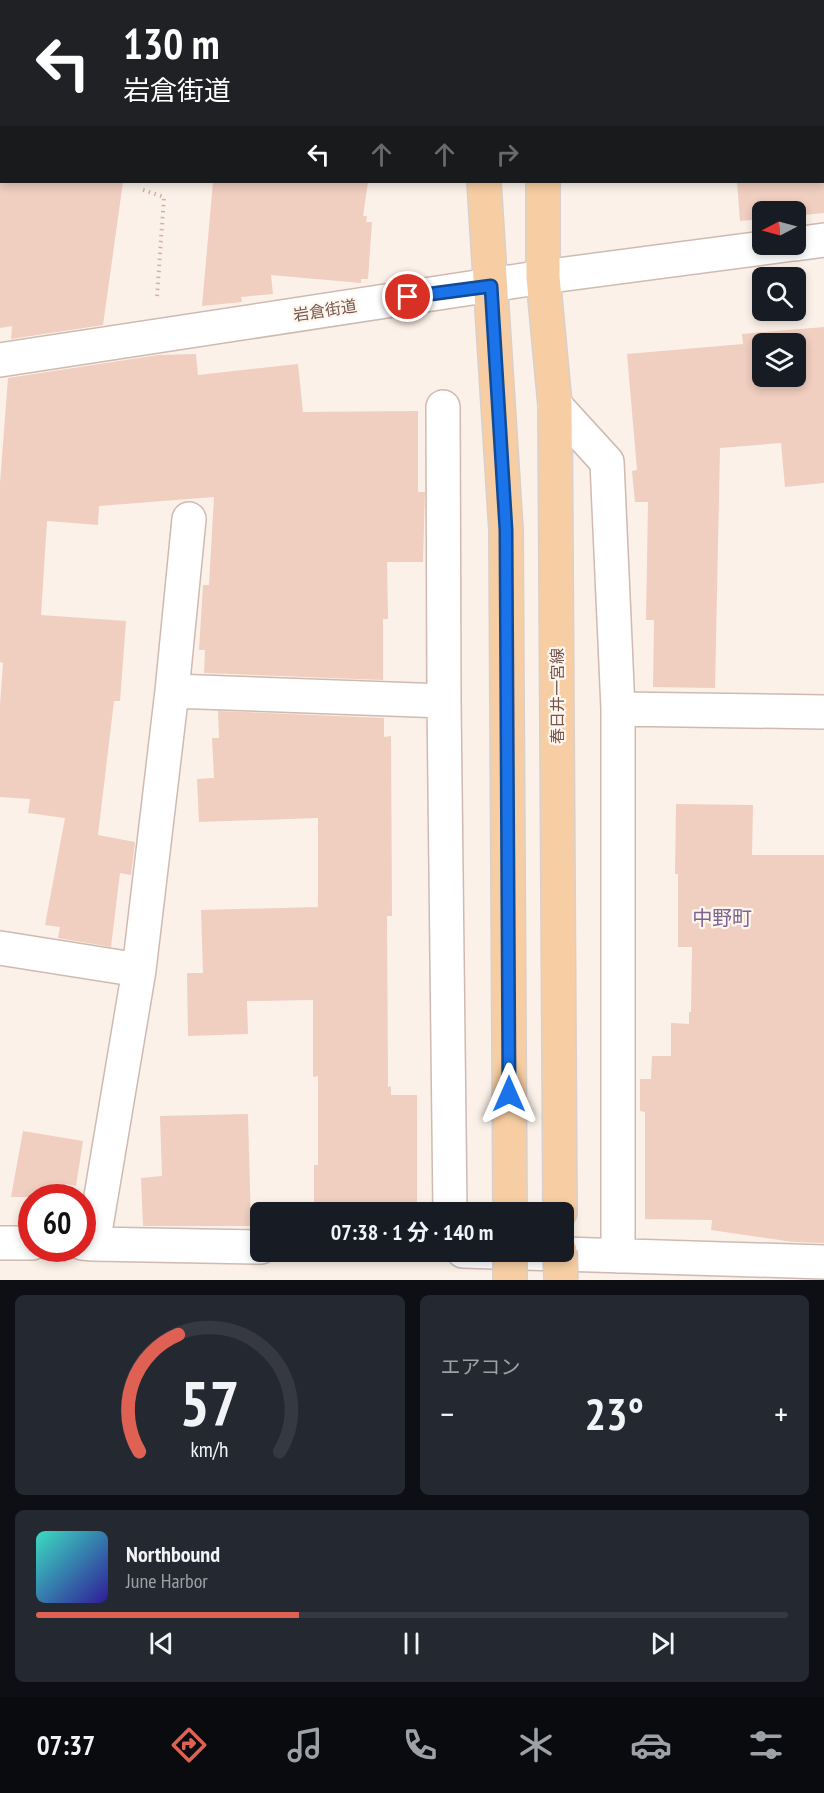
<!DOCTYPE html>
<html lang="ja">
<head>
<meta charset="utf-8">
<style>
  :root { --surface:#171b24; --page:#242831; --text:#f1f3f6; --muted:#9ea1a6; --line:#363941; --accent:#df6153 }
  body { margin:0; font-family:"PT Sans Narrow","Noto Sans JP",sans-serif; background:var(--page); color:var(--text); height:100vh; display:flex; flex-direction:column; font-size:22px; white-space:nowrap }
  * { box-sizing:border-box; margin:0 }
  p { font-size:20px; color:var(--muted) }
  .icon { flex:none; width:33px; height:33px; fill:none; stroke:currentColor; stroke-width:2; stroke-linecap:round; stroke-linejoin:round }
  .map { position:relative; height:1280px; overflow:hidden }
  .side { display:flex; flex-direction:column; gap:15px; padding:15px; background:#0d0f14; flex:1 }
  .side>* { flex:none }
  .hud { position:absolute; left:0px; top:0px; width:825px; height:183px; box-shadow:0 3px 9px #0003; background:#202124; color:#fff; overflow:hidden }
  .needle { width:39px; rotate:264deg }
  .buttons { position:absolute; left:752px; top:201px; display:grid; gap:12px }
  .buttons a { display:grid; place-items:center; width:54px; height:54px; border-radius:9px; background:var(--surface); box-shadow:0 3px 9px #0003; font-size:30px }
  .speed { position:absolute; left:18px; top:1184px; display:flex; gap:12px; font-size:30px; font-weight:700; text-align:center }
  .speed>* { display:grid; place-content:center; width:78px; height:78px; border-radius:50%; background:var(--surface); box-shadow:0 3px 9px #0003; line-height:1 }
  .speed .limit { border:9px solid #d22; background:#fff; color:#111 }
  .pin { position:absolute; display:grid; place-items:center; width:51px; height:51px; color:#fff; margin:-26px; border:3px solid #fff; border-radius:50%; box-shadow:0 2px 6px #0007 }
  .me { position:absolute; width:66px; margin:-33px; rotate:0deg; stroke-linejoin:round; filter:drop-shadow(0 0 4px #0008) }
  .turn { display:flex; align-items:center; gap:21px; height:126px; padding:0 24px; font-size:27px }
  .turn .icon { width:78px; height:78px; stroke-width:2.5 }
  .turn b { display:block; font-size:42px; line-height:51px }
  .lanes { display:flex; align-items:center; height:57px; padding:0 24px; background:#0003; justify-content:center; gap:30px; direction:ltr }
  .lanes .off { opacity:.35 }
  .big { font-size:45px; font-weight:700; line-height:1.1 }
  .side .widget { flex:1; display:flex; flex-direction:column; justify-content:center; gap:9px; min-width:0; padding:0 21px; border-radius:9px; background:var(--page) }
  .side .dial { align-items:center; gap:0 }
  .dial svg { height:156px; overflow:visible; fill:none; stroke:var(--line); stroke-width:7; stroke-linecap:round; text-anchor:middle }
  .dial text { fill:var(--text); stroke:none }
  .song { display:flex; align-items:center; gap:18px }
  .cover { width:72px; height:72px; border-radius:9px; background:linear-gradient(135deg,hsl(170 70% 55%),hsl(250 70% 35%)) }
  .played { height:6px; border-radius:3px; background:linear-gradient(90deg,var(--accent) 35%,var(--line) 35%) }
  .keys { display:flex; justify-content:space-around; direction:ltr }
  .heat { display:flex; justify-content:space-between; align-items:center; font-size:33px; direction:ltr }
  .side .tiles { flex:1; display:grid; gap:15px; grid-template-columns:1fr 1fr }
  .widget:last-child { grid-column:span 2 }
  .trip { position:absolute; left:250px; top:1202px; width:324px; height:60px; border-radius:9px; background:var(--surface); box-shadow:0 3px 9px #0003; font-weight:700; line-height:60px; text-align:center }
  .tabs { display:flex; height:96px; justify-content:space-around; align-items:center; background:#090b0e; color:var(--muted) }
  .tabs .icon { width:42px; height:42px }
  .tabs .selected { color:var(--accent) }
  .tabs b { font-size:27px; color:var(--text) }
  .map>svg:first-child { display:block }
  .building { fill:#f0cec0; fill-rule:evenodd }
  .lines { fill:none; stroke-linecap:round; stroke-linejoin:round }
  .minor-casing { stroke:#cfbab1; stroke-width:36 }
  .major-casing { stroke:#d8d0cd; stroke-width:36 }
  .path { stroke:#d5b1a3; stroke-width:4; stroke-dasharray:1.5 4.5; stroke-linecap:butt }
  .minor { stroke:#fff; stroke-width:33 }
  .major { stroke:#f7cea3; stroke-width:33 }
  .major-bridge-casing { stroke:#d8d0cd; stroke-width:36; stroke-linecap:butt }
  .major-bridge { stroke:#f7cea3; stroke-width:33 }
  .route-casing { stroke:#114b97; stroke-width:15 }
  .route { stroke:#1a73e8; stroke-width:10 }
  .labels { text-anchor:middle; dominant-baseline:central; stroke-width:4.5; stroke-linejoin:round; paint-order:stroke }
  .street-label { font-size:16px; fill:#74564d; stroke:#fef6ee }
  .quarter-label { font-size:20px; fill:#7c6590; stroke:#fef6ee }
</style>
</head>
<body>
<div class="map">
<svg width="824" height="1280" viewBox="0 0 824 1280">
  <rect width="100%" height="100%" fill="#fbf1e8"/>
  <path class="building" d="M 0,182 L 123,182 L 103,325 L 11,339 L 12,326 L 0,328 Z
    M 213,182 L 368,182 L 363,216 L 367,216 L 366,222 L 372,222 L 368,279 L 361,279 L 361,283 L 271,275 L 273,294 L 241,297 L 242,302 L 202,306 Z
    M 737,182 L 824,182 L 824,213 L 795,216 L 795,212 L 762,212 L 762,219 L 740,221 Z
    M 824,327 L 824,483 L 785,487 L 781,443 L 720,448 L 715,688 L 653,687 L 654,620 L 646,620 L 648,502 L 635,502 L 632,471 L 637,470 L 627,354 L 743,344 L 742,334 ZM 762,344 L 795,344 L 795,376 L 762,376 Z
    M 196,354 L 198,375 L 298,364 L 303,412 L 418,411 L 418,492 L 425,492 L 423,562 L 387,562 L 388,619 L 383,619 L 383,680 L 204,673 L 205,650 L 199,650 L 203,585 L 209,585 L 214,497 L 99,506 L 98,525 L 47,521 L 41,615 L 126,621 L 120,701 L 114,701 L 98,835 L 135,842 L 131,875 L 120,873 L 111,947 L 58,938 L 60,927 L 45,925 L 65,818 L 28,813 L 30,799 L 0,797 L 0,705 L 3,663 L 0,662 L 0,483 L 8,378 L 158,355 Z
    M 218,711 L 384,718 L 384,737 L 391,736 L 392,916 L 387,916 L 388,1087 L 391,1086 L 391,1095 L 417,1095 L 417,1212 L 314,1212 L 314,1165 L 318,1165 L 318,1076 L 313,1077 L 313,1000 L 247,1001 L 248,1034 L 188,1036 L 187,973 L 203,973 L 201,910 L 318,907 L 318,818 L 199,822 L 197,779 L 214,778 L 212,738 L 219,738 Z
    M 676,804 L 753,805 L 752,855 L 824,855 L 824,1243 L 793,1242 L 711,1230 L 712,1220 L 645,1219 L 645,1112 L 640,1111 L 640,1079 L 651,1079 L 652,1056 L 671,1056 L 671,1023 L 689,1024 L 689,1012 L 691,1012 L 692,947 L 678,947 L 678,874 L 675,874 Z
    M 248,1114 L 251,1226 L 143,1226 L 141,1178 L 162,1176 L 160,1116 Z
    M 23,1131 L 83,1141 L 76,1186 L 65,1184 L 63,1197 L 11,1197 Z"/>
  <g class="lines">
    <g class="minor-casing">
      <path id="minor" d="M 795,244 L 824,240
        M 0,360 L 543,277 L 793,244
        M 555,405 L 607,462 L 618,709 L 618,1256
        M 443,407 L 444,701 L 450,1212
        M 172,691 L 189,519
        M 618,709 L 824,712
        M 0,948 L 139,970
        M 0,1243 L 32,1243
        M 82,1243 L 93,1244 L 139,970 L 172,691 L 444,701
        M 93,1244 L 261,1247
        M 463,1251 L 824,1262"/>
    </g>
    <g class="major-casing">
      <path id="major" d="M 472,0 L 472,2
        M 541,0 L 541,2
        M 484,182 L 506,530 L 510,1212
        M 543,182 L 543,277 L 555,405 L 560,1212"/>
    </g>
    <path class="path" d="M 143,190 L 164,197 L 157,297"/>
    <use href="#minor" class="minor"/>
    <use href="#major" class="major"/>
    <g class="major-bridge-casing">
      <path id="major-bridge" d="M 510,1251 L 510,1280
        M 560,1251 L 561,1280"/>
    </g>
    <use href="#major-bridge" class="major-bridge"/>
  </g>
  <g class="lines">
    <g class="route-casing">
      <path id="route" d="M 408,297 L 491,286 L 506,530 L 509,1094"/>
    </g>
    <use href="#route" class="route"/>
  </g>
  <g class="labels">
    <g class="street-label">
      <text transform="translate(325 310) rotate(-9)">岩倉街道</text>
      <text transform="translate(557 696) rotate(-90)">春日井一宮線</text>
    </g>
    <g class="quarter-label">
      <text x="722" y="918">中野町</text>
    </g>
  </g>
</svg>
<div class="buttons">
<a><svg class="needle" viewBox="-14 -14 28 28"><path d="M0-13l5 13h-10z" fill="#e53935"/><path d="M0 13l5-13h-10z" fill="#9ea1a6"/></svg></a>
<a><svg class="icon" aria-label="search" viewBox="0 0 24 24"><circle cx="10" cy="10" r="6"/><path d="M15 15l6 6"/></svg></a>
<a><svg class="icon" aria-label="layers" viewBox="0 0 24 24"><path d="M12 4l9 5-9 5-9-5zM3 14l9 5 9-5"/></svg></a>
</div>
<div class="speed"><div class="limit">60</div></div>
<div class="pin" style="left:408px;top:297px;background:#d93025"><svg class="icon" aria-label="arrive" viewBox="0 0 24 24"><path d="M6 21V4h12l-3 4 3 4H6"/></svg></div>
<svg class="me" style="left:509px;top:1094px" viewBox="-20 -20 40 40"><path d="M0-17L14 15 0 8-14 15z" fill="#1a73e8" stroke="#fff" stroke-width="4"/></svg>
<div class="trip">07:38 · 1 分 · 140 m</div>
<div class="hud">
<div class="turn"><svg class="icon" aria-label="left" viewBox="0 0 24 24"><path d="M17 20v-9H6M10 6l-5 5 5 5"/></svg><div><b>130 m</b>岩倉街道</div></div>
<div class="lanes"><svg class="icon" aria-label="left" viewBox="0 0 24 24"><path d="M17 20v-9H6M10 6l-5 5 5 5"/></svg><svg class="icon off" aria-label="ahead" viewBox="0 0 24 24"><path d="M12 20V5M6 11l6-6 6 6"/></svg><svg class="icon off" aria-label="ahead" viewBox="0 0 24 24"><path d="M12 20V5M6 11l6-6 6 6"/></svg><svg class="icon off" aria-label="right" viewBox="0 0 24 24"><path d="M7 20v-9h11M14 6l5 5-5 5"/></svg></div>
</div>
</div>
<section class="side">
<div class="tiles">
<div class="widget dial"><svg viewBox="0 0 100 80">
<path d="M14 69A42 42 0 1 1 86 69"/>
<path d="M14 69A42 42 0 0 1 34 9" stroke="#df6153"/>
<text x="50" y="56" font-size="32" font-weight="700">57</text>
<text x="50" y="72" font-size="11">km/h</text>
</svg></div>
<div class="widget"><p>エアコン</p>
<div class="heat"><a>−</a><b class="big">23°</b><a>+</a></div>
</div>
<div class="widget">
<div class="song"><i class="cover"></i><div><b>Northbound</b><p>June Harbor</p></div></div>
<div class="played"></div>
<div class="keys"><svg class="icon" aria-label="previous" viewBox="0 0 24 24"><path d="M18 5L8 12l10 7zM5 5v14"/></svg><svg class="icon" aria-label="pause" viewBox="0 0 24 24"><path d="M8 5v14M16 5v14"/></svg><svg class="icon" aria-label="next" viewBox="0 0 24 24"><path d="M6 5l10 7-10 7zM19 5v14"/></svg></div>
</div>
</div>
</section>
<nav class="tabs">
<b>07:37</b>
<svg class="icon selected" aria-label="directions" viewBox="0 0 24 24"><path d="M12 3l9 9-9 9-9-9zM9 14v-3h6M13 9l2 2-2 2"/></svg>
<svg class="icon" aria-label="music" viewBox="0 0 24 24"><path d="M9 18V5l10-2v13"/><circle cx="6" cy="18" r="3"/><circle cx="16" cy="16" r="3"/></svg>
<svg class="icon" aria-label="phone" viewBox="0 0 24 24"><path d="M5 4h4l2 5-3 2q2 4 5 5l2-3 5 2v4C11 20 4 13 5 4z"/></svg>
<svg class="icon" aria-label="climate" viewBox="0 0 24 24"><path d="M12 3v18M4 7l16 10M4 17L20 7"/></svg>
<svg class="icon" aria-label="car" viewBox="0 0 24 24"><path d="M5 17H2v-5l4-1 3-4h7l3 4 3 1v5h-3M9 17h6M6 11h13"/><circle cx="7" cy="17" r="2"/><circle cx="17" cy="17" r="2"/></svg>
<svg class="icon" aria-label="filters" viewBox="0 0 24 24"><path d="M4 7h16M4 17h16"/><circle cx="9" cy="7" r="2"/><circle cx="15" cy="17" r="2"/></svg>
</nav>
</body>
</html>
